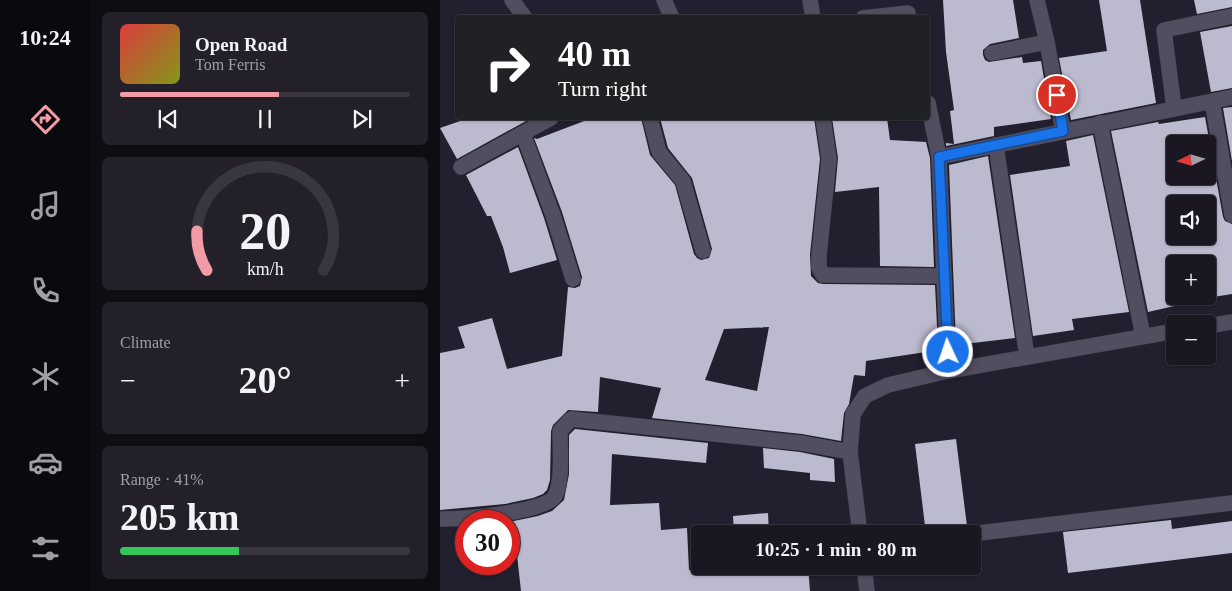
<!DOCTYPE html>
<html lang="en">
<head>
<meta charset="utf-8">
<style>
  :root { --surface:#1a1722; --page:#23202a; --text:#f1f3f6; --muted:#9f9fa5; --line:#383640; --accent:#f39aa7 }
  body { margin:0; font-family:Georgia,serif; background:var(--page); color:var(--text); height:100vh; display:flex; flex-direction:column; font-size:19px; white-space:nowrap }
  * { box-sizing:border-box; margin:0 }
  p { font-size:16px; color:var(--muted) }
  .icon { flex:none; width:28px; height:28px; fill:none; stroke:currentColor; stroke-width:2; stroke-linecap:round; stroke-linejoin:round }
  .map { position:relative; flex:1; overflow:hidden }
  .details { display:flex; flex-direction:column; gap:12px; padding:12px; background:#0e0d13; width:350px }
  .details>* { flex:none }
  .top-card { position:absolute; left:15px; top:15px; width:475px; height:105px; border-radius:5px; box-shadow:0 1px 4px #0004,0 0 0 1px var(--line); background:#202124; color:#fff; overflow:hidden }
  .needle { width:32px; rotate:265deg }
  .fabs { position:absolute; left:726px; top:135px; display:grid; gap:10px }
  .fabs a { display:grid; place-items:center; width:50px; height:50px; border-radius:5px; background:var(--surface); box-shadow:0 1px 4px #0004,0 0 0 1px var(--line); font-size:25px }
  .speed { position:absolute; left:15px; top:510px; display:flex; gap:10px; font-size:25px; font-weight:700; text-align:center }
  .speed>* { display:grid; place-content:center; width:65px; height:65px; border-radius:50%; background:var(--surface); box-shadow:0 1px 4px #0004,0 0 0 1px var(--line); line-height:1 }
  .speed .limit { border:8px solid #d22; background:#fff; color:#111 }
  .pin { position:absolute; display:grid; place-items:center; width:42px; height:42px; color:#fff; margin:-21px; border:2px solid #fff; border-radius:50%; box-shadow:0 1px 5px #0007 }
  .me { position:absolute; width:55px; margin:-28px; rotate:357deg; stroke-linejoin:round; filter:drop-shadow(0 0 4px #0008) }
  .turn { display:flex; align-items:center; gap:18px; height:105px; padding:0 20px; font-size:22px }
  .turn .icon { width:65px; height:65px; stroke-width:2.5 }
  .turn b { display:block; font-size:35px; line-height:42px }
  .big { font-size:38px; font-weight:800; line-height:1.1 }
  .details .card { flex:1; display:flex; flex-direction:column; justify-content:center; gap:8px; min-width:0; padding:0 18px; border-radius:8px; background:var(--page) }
  .details .dial { align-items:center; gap:0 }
  .dial svg { height:130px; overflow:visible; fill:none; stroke:var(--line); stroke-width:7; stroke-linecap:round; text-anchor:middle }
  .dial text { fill:var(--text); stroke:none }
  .song { display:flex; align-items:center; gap:15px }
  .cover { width:60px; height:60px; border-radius:8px; background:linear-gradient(135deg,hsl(0 70% 55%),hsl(70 70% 35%)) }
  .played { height:5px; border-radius:2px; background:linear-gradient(90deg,var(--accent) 55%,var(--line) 55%) }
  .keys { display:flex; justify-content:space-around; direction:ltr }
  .heat { display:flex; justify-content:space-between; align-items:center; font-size:28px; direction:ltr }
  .charge { height:8px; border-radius:4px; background:linear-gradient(90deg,#34c759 41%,var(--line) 0) }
  .trip { position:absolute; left:251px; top:525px; width:290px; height:50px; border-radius:5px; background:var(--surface); box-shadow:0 1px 4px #0004,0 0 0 1px var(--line); font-weight:800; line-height:50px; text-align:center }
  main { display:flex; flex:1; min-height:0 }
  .tabs { display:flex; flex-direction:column; width:90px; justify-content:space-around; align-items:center; background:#0a090e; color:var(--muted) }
  .tabs .icon { width:35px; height:35px }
  .tabs .on { color:var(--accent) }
  .tabs b { font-size:22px; color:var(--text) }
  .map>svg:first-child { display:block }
  .building { fill:#bcbace; fill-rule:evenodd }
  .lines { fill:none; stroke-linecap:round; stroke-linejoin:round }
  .lane-casing { stroke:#3e3b48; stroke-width:16 }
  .street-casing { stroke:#3e3b48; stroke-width:16 }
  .lane { stroke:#514e5f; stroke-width:15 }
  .street { stroke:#514e5f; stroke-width:15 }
  .route-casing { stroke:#114b97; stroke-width:12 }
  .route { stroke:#1a73e8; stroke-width:9 }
</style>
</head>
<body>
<main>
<nav class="tabs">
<b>10:24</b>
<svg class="icon on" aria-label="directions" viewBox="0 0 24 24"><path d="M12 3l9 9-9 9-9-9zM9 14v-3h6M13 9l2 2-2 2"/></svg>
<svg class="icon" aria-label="music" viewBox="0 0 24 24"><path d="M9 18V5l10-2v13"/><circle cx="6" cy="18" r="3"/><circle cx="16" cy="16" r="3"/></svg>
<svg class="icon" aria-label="phone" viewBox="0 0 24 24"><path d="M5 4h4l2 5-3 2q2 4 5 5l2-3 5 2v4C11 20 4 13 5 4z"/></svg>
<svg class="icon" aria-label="climate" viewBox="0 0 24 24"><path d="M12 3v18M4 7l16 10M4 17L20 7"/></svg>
<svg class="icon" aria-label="car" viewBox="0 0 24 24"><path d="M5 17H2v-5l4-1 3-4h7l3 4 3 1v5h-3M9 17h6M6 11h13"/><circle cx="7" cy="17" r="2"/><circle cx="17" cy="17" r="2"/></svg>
<svg class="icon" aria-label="filters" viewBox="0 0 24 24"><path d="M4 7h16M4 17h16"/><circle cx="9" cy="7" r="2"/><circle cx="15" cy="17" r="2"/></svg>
</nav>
<section class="details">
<div class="card">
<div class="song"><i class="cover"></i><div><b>Open Road</b><p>Tom Ferris</p></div></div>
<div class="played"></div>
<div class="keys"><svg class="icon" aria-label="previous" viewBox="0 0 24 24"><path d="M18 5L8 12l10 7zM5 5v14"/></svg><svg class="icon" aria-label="pause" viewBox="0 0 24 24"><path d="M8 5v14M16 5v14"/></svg><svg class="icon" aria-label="next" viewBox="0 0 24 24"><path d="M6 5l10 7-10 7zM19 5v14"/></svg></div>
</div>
<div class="card dial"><svg viewBox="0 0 100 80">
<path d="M14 69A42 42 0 1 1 86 69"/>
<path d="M14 69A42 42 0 0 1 8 45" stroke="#f39aa7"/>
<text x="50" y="56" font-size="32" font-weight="700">20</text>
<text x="50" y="72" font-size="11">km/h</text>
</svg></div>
<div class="card"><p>Climate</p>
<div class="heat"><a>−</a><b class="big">20°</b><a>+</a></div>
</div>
<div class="card"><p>Range · 41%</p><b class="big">205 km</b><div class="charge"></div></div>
</section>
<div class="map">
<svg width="792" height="591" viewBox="0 0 792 591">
  <rect width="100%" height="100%" fill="#221f2e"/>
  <path class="building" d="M 503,0 L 573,0 L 579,38 L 550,44 L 543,50 L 543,55 L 545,60 L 549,62 L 582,57 L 583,63 L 601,61 L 611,119 L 554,127 L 554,136 L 506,146 L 506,143 L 514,144 L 510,111 L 514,110 L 506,52 Z
    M 659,0 L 700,0 L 716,103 L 631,120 L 619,58 L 667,51 Z
    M 754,0 L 792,0 L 792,7 L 757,14 Z
    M 792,26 L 792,88 L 771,92 L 760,32 Z
    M 792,107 L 792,161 L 783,108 Z
    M 765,117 L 783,217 L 785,221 L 792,224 L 792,294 L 742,302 L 743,304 L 708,312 L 671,131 L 718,122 L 719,124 ZM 735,144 L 768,144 L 768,176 L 735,176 ZM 735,204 L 768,204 L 768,236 L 735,236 ZM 735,264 L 768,264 L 768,296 L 735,296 Z
    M 29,118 L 84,118 L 86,121 L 17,159 L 0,128 Z
    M 152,118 L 201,118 L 210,155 L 235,185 L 254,254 L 257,258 L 261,260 L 269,258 L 272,249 L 252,178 L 228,148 L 220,118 L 374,118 L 380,159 L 370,254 L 371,276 L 378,283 L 383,284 L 495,285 L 498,347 L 486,349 L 486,352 L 426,361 L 425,376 L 414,375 L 409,404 L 404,413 L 401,441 L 362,434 L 212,418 L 221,388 L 160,377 L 158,412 L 128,410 L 113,425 L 111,431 L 110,480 L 107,490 L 103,494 L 93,498 L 65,504 L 0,510 L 0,353 L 25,348 L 18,327 L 52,318 L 67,369 L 122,356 L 128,287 L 135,288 L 140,286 L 142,277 L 122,212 L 94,138 L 97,139 ZM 329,327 L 317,391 L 265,380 L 284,329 Z
    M 392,118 L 447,118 L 450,140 L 486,142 L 490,158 L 494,267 L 440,266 L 439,187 L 395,192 L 398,158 Z
    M 653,135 L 689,312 L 632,319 L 634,330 L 593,336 L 570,175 L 630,166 L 626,141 Z
    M 78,147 L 104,218 L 117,260 L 70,273 L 63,247 L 51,216 L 47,216 L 26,175 Z
    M 548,156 L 575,338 L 516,345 L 509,165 Z
    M 135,429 L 268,443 L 266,463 L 172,454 L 170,505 L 219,503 L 221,530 L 247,528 L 249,570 L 295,566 L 368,566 L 370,591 L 81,591 L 75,537 L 69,538 L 69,522 L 98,516 L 112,511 L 124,500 L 129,474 L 129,435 Z
    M 516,439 L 528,534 L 486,534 L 475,444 Z
    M 323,448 L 360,452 L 394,459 L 395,482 L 370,480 L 370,473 L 324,468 Z
    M 328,513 L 329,534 L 294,534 L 293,516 Z
    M 731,520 L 732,529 L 792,521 L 792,553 L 628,573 L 623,532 Z"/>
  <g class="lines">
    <g class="lane-casing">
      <path id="lane" d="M 539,533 L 792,503"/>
    </g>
    <g class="street-casing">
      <path id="street" d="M 72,0 L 85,18
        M 224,0 L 232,18
        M 370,0 L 373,18
        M 597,0 L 607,42 L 623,131
        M 423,18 L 468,13
        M 552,53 L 607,42
        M 772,101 L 792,215
        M 488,103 L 499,157 L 508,371
        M 734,108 L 724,30 L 792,16
        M 210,118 L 219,152 L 243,181 L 263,251
        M 383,118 L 389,159 L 379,255 L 379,268 L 383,275 L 504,276
        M 660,123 L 703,336
        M 83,134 L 113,215 L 133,279
        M 556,145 L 587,357
        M 499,157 L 792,97
        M 21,167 L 111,118
        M 768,326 L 792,322
        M 0,519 C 19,519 106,513 115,496 C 123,481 120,448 120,431 L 131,419 L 361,443 L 410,452
        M 420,534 L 410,452 L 413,414 L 425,396 L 448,385 L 508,371 L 735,331
        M 424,566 L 427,591"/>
    </g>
    <use href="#lane" class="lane"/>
    <use href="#street" class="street"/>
  </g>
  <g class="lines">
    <g class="route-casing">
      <path id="route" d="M 508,352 L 499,157 L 623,131 L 617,95"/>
    </g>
    <use href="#route" class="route"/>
  </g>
</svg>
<div class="fabs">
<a><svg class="needle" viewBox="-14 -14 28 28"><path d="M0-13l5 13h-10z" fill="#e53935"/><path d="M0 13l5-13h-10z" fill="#9f9fa5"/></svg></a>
<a><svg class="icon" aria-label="sound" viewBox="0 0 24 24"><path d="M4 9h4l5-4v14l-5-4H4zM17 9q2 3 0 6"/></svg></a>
<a>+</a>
<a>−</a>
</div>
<div class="speed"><div class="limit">30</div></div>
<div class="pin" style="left:617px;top:95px;background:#d93025"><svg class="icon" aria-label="arrive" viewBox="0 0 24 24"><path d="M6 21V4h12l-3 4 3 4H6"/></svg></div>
<svg class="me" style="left:508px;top:352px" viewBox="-20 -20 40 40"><circle r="17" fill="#1a73e8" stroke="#fff" stroke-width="3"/><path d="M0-11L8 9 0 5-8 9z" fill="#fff"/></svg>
<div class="trip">10:25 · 1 min · 80 m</div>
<div class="top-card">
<div class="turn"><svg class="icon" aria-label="right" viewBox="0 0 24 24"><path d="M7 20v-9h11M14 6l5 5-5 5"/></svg><div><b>40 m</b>Turn right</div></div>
</div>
</div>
</main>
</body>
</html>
